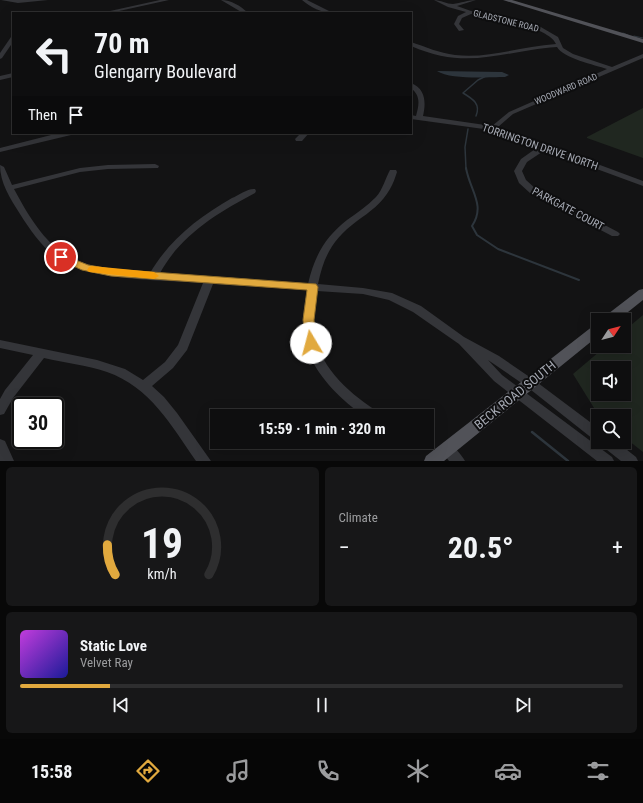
<!DOCTYPE html>
<html lang="en">
<head>
<meta charset="utf-8">
<style>
  :root { --surface:#0e0e0f; --page:#171718; --text:#f1f3f6; --muted:#9b9c9e; --line:#2e2e2f; --accent:#e1a93e }
  body { margin:0; font-family:"Roboto Condensed",sans-serif; background:var(--page); color:var(--text); height:100vh; display:flex; flex-direction:column; font-size:15px; white-space:nowrap }
  * { box-sizing:border-box; margin:0 }
  p { font-size:13px; color:var(--muted) }
  .icon { flex:none; width:22px; height:22px; fill:none; stroke:currentColor; stroke-width:2; stroke-linecap:round; stroke-linejoin:round }
  .map { position:relative; height:461px; overflow:hidden }
  .drawer { display:flex; flex-direction:column; gap:6px; padding:6px; background:#080808; flex:1 }
  .drawer>* { flex:none }
  .banner { position:absolute; left:12px; top:12px; width:400px; height:122px; border-radius:0px; box-shadow:0 4px 16px #0002,0 0 0 1px var(--line); background:#0e0e0f; color:var(--text); overflow:hidden }
  .needle { width:26px; rotate:54deg }
  .buttons { position:absolute; left:591px; top:313px; display:grid; gap:8px }
  .buttons a { display:grid; place-items:center; width:40px; height:40px; border-radius:0px; background:var(--surface); box-shadow:0 4px 16px #0002,0 0 0 1px var(--line); font-size:20px }
  .speed { position:absolute; left:12px; top:397px; display:flex; gap:8px; font-size:20px; font-weight:700; text-align:center }
  .speed>* { display:grid; place-content:center; width:52px; height:52px; border-radius:50%; background:var(--surface); box-shadow:0 4px 16px #0002,0 0 0 1px var(--line); line-height:1 }
  .speed .limit { border:2px solid #111; border-radius:6px; background:#fff; color:#111 }
  .pin { position:absolute; display:grid; place-items:center; width:34px; height:34px; color:#fff; margin:-17px; border:2px solid #fff; border-radius:50%; box-shadow:0 1px 4px #0007 }
  .me { position:absolute; width:44px; margin:-22px; rotate:352deg; stroke-linejoin:round; filter:drop-shadow(0 0 3px #0008) }
  .turn { display:flex; align-items:center; gap:14px; height:84px; padding:0 16px; font-size:18px }
  .turn .icon { width:52px; height:52px; stroke-width:2.5 }
  .turn b { display:block; font-size:28px; line-height:34px }
  .then { display:flex; align-items:center; height:38px; padding:0 16px; background:#0003; gap:8px; font-size:15px }
  .big { font-size:30px; font-weight:700; line-height:1.1 }
  .drawer .tile { flex:1; display:flex; flex-direction:column; justify-content:center; gap:6px; min-width:0; padding:0 14px; border-radius:6px; background:var(--page) }
  .drawer .dial { align-items:center; gap:0 }
  .dial svg { height:104px; overflow:visible; fill:none; stroke:var(--line); stroke-width:7; stroke-linecap:round; text-anchor:middle }
  .dial text { fill:var(--text); stroke:none }
  .song { display:flex; align-items:center; gap:12px }
  .cover { width:48px; height:48px; border-radius:6px; background:linear-gradient(135deg,hsl(290 70% 55%),hsl(240 70% 35%)) }
  .played { height:4px; border-radius:2px; background:linear-gradient(90deg,var(--accent) 15%,var(--line) 15%) }
  .keys { display:flex; justify-content:space-around; direction:ltr }
  .heat { display:flex; justify-content:space-between; align-items:center; font-size:22px; direction:ltr }
  .drawer .tiles { flex:1; display:grid; gap:6px; grid-template-columns:1fr 1fr }
  .tile:last-child { grid-column:span 2 }
  .trip { position:absolute; left:210px; top:409px; width:224px; height:40px; border-radius:0px; background:var(--surface); box-shadow:0 4px 16px #0002,0 0 0 1px var(--line); font-weight:700; line-height:40px; text-align:center }
  .dock { display:flex; height:64px; justify-content:space-around; align-items:center; background:#060606; color:var(--muted) }
  .dock .icon { width:28px; height:28px }
  .dock .active { color:var(--accent) }
  .dock b { font-size:18px; color:var(--text) }
  .map>svg:first-child { display:block }
  .green { fill:#202720; fill-rule:evenodd }
  .water { fill:#2d353c }
  .lines { fill:none; stroke-linecap:round; stroke-linejoin:round }
  .stream-far3 { stroke:#2d353c; stroke-width:1 }
  .stream-far2 { stroke:#2d353c; stroke-width:1.5 }
  .stream-far1 { stroke:#2d353c; stroke-width:2 }
  .stream { stroke:#2d353c; stroke-width:2.5 }
  .minor { fill:#343539; fill-rule:evenodd }
  .major { fill:#515258; fill-rule:evenodd }
  .route { fill:#e1a93e; stroke:#926e28 }
  .slow { fill:#f59e0b }
  .labels { text-anchor:middle; dominant-baseline:central; stroke-width:4; stroke-linejoin:round; paint-order:stroke }
  .far-street-label { font-size:9px; fill:#a6aab4; stroke:#0e0e0f }
  .street-label { font-size:11px; fill:#a6aab4; stroke:#0e0e0f }
  .near-street-label { font-size:13px; fill:#a6aab4; stroke:#0e0e0f }
</style>
</head>
<body>
<div class="map">
<svg width="643" height="461" viewBox="0 0 643 461">
  <rect width="100%" height="100%" fill="#131314"/>
  <path class="green" d="M 643,108 L 643,158 L 587,138 L 587,137 Z
    M 643,315 L 643,452 L 624,437 L 624,416 L 599,416 L 573,374 L 606,346 L 624,346 L 624,331 ZM 598,368 L 624,368 L 624,394 L 598,394 Z"/>
  <path class="water" d="M 437,71 L 502,72 L 509,75 L 505,77 C 489,77 450,80 437,71 Z"/>
  <g class="lines">
    <path class="stream-far3" d="M 623,33 L 628,35
      M 634,36 L 643,38"/>
    <path class="stream-far2" d="M 476,116 C 481,104 473,99 463,93 L 478,80 L 486,76 L 485,75
      M 466,169 L 465,147 L 468,129"/>
    <path class="stream-far1" d="M 466,168 C 470,191 486,205 472,226 L 477,235 L 498,249 L 579,280"/>
    <path class="stream" d="M 532,432 L 568,461"/>
    <path class="minor" d="M 1,0 L 48,0 L 18,3 Z
      M 160,0 L 169,0 L 110,13 L 101,13 Z
      M 221,0 C 231,0 241,6 248,13 L 243,13 Z
      M 302,0 L 307,0 L 333,13 C 322,13 310,7 302,0 Z
      M 434,0 C 440,0 447,4 453,4 C 461,3 468,0 476,0 L 457,6 L 471,11 L 539,26 L 558,37 L 563,48 L 573,54 L 612,67 L 643,54 L 643,58 L 513,114 L 498,127 L 643,181 L 643,186 L 545,150 L 527,162 L 522,171 L 526,180 L 536,189 L 618,232 L 620,234 L 618,236 L 612,236 L 530,193 L 519,183 L 514,171 L 521,159 L 538,147 L 491,130 L 411,119 L 411,115 L 416,116 C 419,105 421,96 411,88 L 411,83 C 426,89 426,103 423,116 L 492,126 L 509,112 L 607,69 C 595,65 563,58 557,47 C 501,51 468,71 411,46 L 411,42 C 426,47 439,53 455,55 C 490,59 522,46 556,44 C 548,26 490,18 471,14 L 462,18 L 459,24 L 464,30 L 459,31 L 454,24 L 458,16 L 466,12 L 448,7 Z
      M 13,36 L 13,42 L 2,58 L 0,59 L 0,53 L 11,37 Z
      M 13,73 L 13,77 L 0,80 L 0,76 Z
      M 59,133 L 72,133 L 71,135 L 0,152 L 0,148 Z
      M 301,133 L 309,133 L 302,141 L 296,141 L 295,139 Z
      M 155,164 L 159,166 L 158,168 L 108,169 L 80,172 L 14,189 C 52,260 72,267 150,273 C 170,239 199,217 232,198 C 239,195 248,188 255,189 L 256,191 L 255,193 C 217,213 181,235 160,273 L 308,284 C 314,257 325,237 347,220 C 357,213 367,206 376,197 C 383,189 385,179 390,170 L 396,170 L 397,172 C 395,178 393,184 390,189 C 382,203 370,212 357,221 C 333,239 324,255 318,284 L 363,288 L 392,293 L 421,306 L 464,337 L 499,356 L 534,380 L 598,428 L 598,441 L 593,439 L 526,386 L 488,360 L 502,375 L 612,457 L 614,461 L 597,461 L 494,381 L 459,344 L 413,312 L 389,300 L 363,294 L 317,291 C 315,303 312,316 314,328 C 317,365 347,391 375,410 L 377,414 L 376,416 C 373,416 367,417 364,416 C 360,414 355,409 352,407 C 331,390 310,366 304,339 C 301,323 304,307 307,290 L 213,284 L 187,350 L 173,368 L 152,386 L 164,397 L 177,413 L 211,461 L 196,461 C 171,425 150,387 107,372 C 86,365 65,363 44,358 L 13,398 L 4,414 L 0,415 L 0,399 L 5,390 L 33,355 L 0,348 L 0,340 L 97,360 L 125,369 L 143,380 L 165,362 L 178,345 L 203,283 C 164,280 87,281 57,258 C 42,247 30,230 20,214 C 10,198 0,183 0,165 L 4,167 L 12,185 L 80,168 L 108,165 Z
      M 0,439 L 5,441 L 14,461 L 0,461 Z
      M 600,442 L 617,442 L 636,457 L 638,461 L 621,461 L 602,446 Z
      M 447,443 C 454,446 461,454 465,461 L 449,461 L 440,449 L 442,445 Z"/>
    <path class="major" d="M 503,0 L 512,0 L 643,39 L 643,43 Z
      M 643,289 L 643,300 L 618,320 L 602,320 L 604,317 L 639,290 Z
      M 598,324 L 598,336 L 444,461 L 424,461 L 426,456 L 593,326 Z"/>
  </g>
  <path class="route" d="M 61,254 L 88,265 L 111,269 L 316,284 L 318,287 L 314,320 L 317,343 L 315,346 L 311,347 L 307,346 L 306,343 L 303,320 L 307,290 L 111,276 L 82,270 L 58,259 L 56,257 L 58,255 Z"/>
  <path class="slow" d="M 92,266 L 154,272 L 159,276 L 154,279 L 89,272 L 87,270 L 89,267 Z"/>
  <g class="labels">
    <g class="far-street-label">
      <text transform="translate(506 21) rotate(14)">GLADSTONE ROAD</text>
      <text transform="translate(566 89) rotate(-23)">WOODWARD ROAD</text>
    </g>
    <g class="street-label">
      <text transform="translate(540 147) rotate(19)">TORRINGTON DRIVE NORTH</text>
      <text transform="translate(568 209) rotate(28)">PARKGATE COURT</text>
    </g>
    <g class="near-street-label">
      <text transform="translate(515 395) rotate(-39)">BECK ROAD SOUTH</text>
    </g>
  </g>
</svg>
<div class="buttons">
<a><svg class="needle" viewBox="-14 -14 28 28"><path d="M0-13l5 13h-10z" fill="#e53935"/><path d="M0 13l5-13h-10z" fill="#9b9c9e"/></svg></a>
<a><svg class="icon" aria-label="sound" viewBox="0 0 24 24"><path d="M4 9h4l5-4v14l-5-4H4zM17 9q2 3 0 6"/></svg></a>
<a><svg class="icon" aria-label="search" viewBox="0 0 24 24"><circle cx="10" cy="10" r="6"/><path d="M15 15l6 6"/></svg></a>
</div>
<div class="speed"><div class="limit">30</div></div>
<div class="pin" style="left:61px;top:257px;background:#d93025"><svg class="icon" aria-label="arrive" viewBox="0 0 24 24"><path d="M6 21V4h12l-3 4 3 4H6"/></svg></div>
<svg class="me" style="left:311px;top:343px" viewBox="-20 -20 40 40"><circle r="19" fill="#fff"/><path d="M0-13L10 11 0 6-10 11z" fill="#e1a93e"/></svg>
<div class="trip">15:59 · 1 min · 320 m</div>
<div class="banner">
<div class="turn"><svg class="icon" aria-label="left" viewBox="0 0 24 24"><path d="M17 20v-9H6M10 6l-5 5 5 5"/></svg><div><b>70 m</b>Glengarry Boulevard</div></div>
<div class="then">Then<svg class="icon" aria-label="arrive" viewBox="0 0 24 24"><path d="M6 21V4h12l-3 4 3 4H6"/></svg></div>
</div>
</div>
<section class="drawer">
<div class="tiles">
<div class="tile dial"><svg viewBox="0 0 100 80">
<path d="M14 69A42 42 0 1 1 86 69"/>
<path d="M14 69A42 42 0 0 1 8 46" stroke="#e1a93e"/>
<text x="50" y="56" font-size="32" font-weight="700">19</text>
<text x="50" y="72" font-size="11">km/h</text>
</svg></div>
<div class="tile"><p>Climate</p>
<div class="heat"><a>−</a><b class="big">20.5°</b><a>+</a></div>
</div>
<div class="tile">
<div class="song"><i class="cover"></i><div><b>Static Love</b><p>Velvet Ray</p></div></div>
<div class="played"></div>
<div class="keys"><svg class="icon" aria-label="previous" viewBox="0 0 24 24"><path d="M18 5L8 12l10 7zM5 5v14"/></svg><svg class="icon" aria-label="pause" viewBox="0 0 24 24"><path d="M8 5v14M16 5v14"/></svg><svg class="icon" aria-label="next" viewBox="0 0 24 24"><path d="M6 5l10 7-10 7zM19 5v14"/></svg></div>
</div>
</div>
</section>
<nav class="dock">
<b>15:58</b>
<svg class="icon active" aria-label="directions" viewBox="0 0 24 24"><path d="M12 3l9 9-9 9-9-9zM9 14v-3h6M13 9l2 2-2 2"/></svg>
<svg class="icon" aria-label="music" viewBox="0 0 24 24"><path d="M9 18V5l10-2v13"/><circle cx="6" cy="18" r="3"/><circle cx="16" cy="16" r="3"/></svg>
<svg class="icon" aria-label="phone" viewBox="0 0 24 24"><path d="M5 4h4l2 5-3 2q2 4 5 5l2-3 5 2v4C11 20 4 13 5 4z"/></svg>
<svg class="icon" aria-label="climate" viewBox="0 0 24 24"><path d="M12 3v18M4 7l16 10M4 17L20 7"/></svg>
<svg class="icon" aria-label="car" viewBox="0 0 24 24"><path d="M5 17H2v-5l4-1 3-4h7l3 4 3 1v5h-3M9 17h6M6 11h13"/><circle cx="7" cy="17" r="2"/><circle cx="17" cy="17" r="2"/></svg>
<svg class="icon" aria-label="filters" viewBox="0 0 24 24"><path d="M4 7h16M4 17h16"/><circle cx="9" cy="7" r="2"/><circle cx="15" cy="17" r="2"/></svg>
</nav>
</body>
</html>
